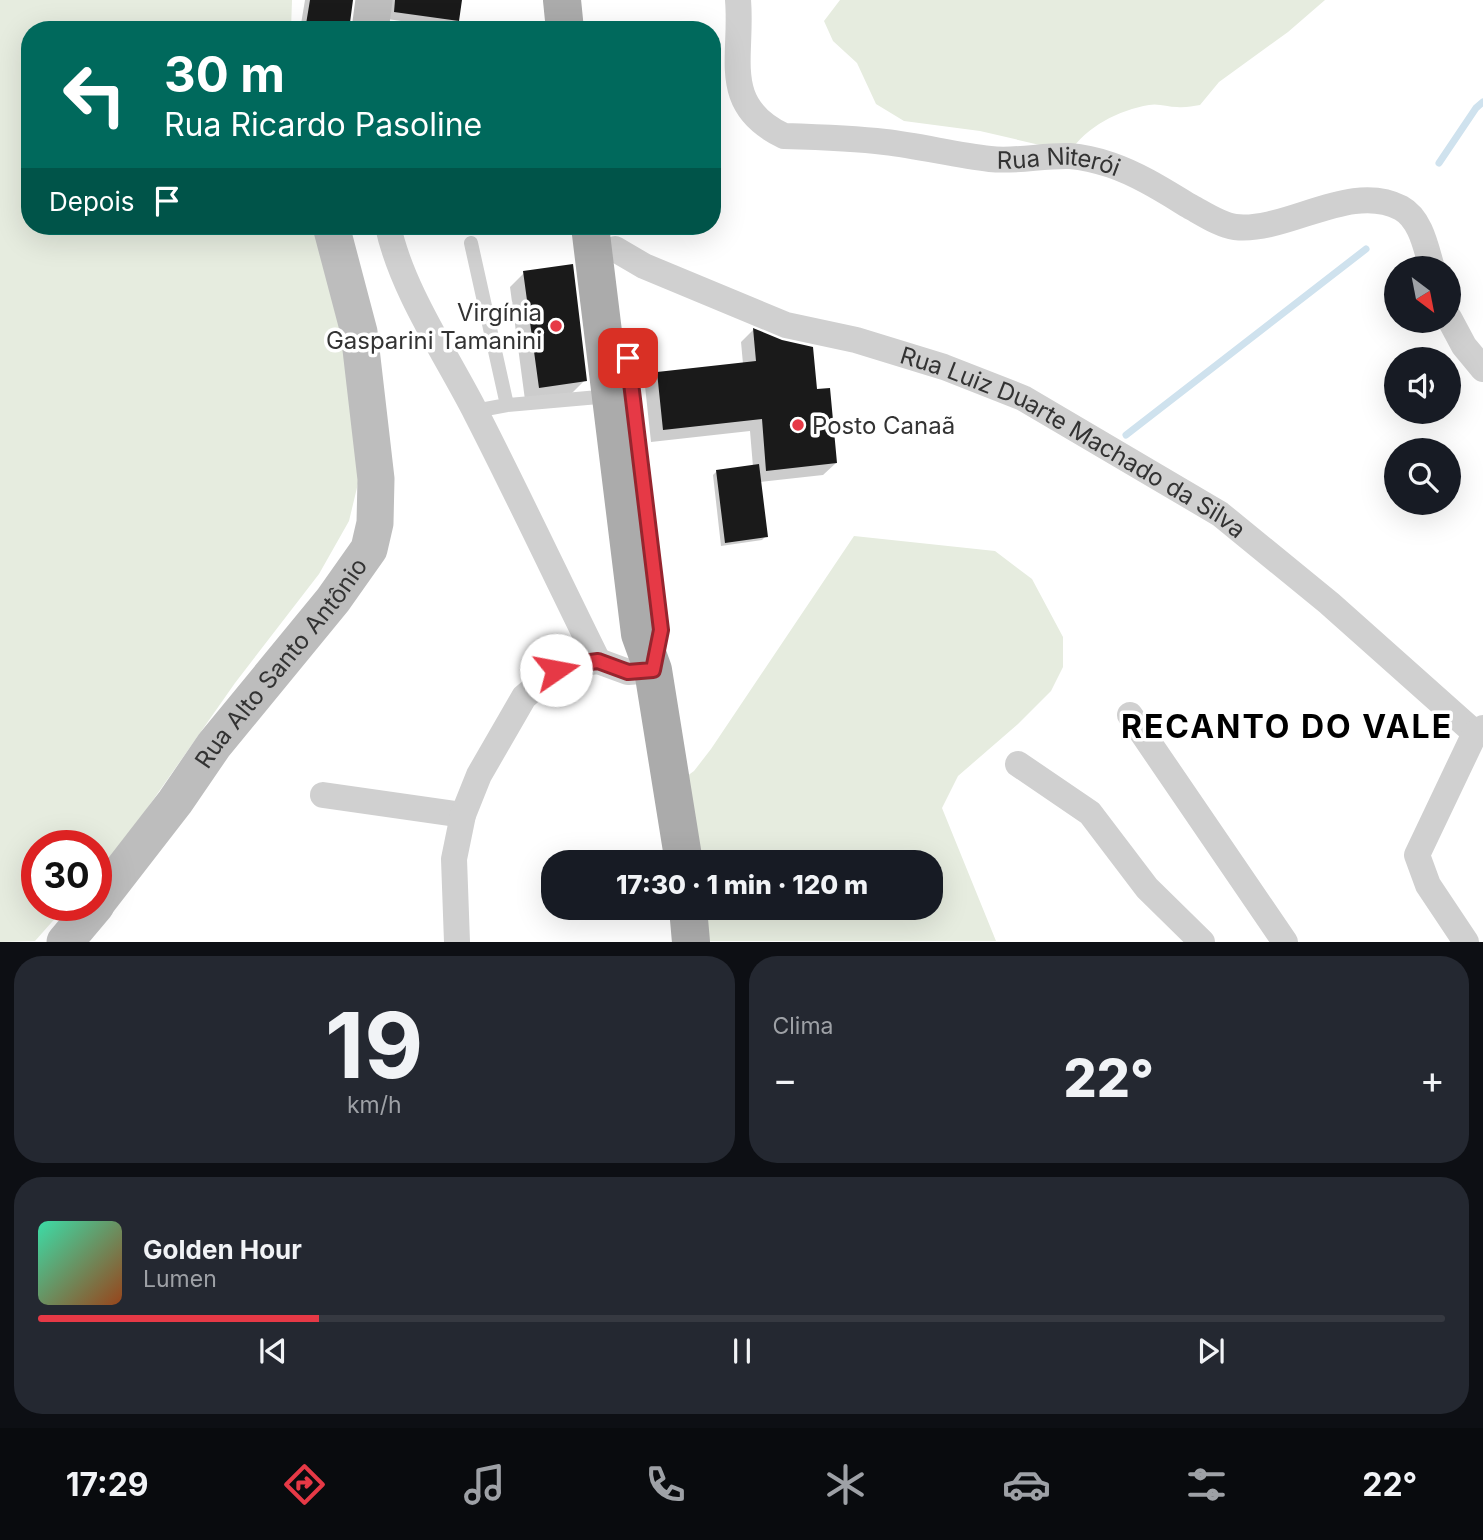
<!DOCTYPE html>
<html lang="pt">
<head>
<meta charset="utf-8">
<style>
  :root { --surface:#171b24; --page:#242831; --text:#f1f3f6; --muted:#9ea1a6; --line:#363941; --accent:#e63946 }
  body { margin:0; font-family:Inter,sans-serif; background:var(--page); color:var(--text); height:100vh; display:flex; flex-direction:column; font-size:26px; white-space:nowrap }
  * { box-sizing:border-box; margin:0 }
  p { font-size:23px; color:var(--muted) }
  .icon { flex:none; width:38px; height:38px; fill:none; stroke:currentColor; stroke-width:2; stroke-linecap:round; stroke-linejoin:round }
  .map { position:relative; height:942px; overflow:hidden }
  .sheet { display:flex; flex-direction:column; gap:14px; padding:14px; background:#0d0f14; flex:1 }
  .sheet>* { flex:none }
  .banner { position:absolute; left:21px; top:21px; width:700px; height:214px; border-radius:28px; box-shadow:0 7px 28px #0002; background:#00695c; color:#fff; overflow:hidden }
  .needle { width:46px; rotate:148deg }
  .buttons { position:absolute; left:1384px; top:256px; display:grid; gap:14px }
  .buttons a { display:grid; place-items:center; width:77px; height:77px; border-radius:50%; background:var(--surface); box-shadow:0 7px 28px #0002; font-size:35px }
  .speed { position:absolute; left:21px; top:830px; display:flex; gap:14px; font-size:35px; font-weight:700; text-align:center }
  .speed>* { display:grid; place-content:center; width:91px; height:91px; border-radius:50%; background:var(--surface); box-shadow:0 7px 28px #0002; line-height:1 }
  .speed .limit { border:10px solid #d22; background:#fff; color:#111 }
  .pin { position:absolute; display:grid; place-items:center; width:60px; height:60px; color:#fff; margin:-30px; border-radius:14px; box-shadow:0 4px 10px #0006 }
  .me { position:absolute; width:77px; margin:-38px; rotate:78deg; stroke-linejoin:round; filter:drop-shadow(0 0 5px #0008) }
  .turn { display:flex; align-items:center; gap:24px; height:147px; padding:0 28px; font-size:32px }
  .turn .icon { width:91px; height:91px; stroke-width:2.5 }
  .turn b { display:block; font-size:49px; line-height:60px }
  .then { display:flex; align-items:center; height:66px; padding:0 28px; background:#0003; gap:14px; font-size:26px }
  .big { font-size:52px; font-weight:800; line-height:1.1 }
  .sheet .tile { flex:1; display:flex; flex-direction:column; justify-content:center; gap:10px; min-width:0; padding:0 24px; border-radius:28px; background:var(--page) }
  .sheet .dial { align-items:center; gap:0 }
  .dial b { font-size:91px; line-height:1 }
  .song { display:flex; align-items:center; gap:21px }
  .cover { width:84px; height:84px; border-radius:10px; background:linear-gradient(135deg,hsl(160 70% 55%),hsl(20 70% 35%)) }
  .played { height:7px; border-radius:4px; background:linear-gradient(90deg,var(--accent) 20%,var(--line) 20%) }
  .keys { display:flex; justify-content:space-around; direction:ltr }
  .heat { display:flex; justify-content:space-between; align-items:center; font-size:38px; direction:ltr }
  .sheet .tiles { flex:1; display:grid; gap:14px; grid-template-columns:1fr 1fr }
  .tile:last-child { grid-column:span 2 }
  .trip { position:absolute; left:541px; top:850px; width:402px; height:70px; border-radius:28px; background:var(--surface); box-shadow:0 7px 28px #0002; font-weight:800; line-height:70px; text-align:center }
  .tab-bar { display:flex; height:112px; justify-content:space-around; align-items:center; background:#090b0e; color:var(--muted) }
  .tab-bar .icon { width:49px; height:49px }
  .tab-bar .on { color:var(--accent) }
  .tab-bar b { font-size:32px; color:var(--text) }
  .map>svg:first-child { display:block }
  .green { fill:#e6ecdf }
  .shadow { fill:#0003 }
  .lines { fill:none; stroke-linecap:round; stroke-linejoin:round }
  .stream { stroke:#cfe2ee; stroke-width:7 }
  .building { fill:#1a1a1a }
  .lane { stroke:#d0d0d0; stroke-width:14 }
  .street { stroke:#d0d0d0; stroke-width:26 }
  .secondary { stroke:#bdbdbd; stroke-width:37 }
  .primary { stroke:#ababab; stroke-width:38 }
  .route-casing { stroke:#96252e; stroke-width:18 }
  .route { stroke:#e63946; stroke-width:12 }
  .poi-dot { fill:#e63946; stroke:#fff; stroke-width:2.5 }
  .labels { text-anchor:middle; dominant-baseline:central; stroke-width:7; stroke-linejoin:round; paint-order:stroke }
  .street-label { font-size:24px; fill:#333; stroke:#fff }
  .poi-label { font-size:24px; fill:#333; stroke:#fff; text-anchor:end }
  .district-label { font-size:32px; font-weight:bold; letter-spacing:2px; fill:#000; stroke:#fff }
</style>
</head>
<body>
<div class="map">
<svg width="1483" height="942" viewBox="0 0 1483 942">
  <rect width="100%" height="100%" fill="#fff"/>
  <path class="green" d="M 0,0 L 292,0 L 291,30 L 30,30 L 30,226 L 327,226 L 361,471 L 349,521 L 319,574 L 235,683 L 125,840 L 96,872 L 96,845 L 37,845 L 37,905 L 67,905 L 35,941 L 0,942 Z
    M 840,0 L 1325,0 L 1288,32 L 1219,82 L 1200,105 C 1192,106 1185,108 1177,107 C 1168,107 1158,103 1149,105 C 1119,110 1086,127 1070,152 L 980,131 L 904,121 L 876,104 L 857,63 L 833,41 L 824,21 Z
    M 854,536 L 995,551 L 1032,579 L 1063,637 L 1063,667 L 1051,691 L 1018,724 L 958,776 L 942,808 L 996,941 L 700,941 L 697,908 L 931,908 L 931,863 L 692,863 L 683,779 L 694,771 L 711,749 Z"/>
  <path class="shadow" d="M 305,0 L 351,0 L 348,30 L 300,30 Z
    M 387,0 L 460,0 L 457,21 L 450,28 L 387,19 Z
    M 524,273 L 585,380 L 571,394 L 525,400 L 510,287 Z
    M 753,330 L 816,391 L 836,463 L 823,475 L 760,482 L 766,536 L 762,540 L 721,546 L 713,475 L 717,471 L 753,467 L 750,431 L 651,442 L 645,386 L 658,374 L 743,364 L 741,342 Z"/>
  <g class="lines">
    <path class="stream" d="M 1439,163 L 1476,108 L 1483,102
      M 1126,435 L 1366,249"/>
  </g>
  <path class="building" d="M 310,0 L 353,0 L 349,30 L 305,30 Z
    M 395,0 L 462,0 L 459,21 L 394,12 Z
    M 573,264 L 587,381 L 539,388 L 523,271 Z
    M 753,328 L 782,340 L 813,347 L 817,389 L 830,388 L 837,463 L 766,471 L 762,419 L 663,430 L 657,372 L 756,361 Z
    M 759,464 L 768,537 L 725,543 L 716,470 Z"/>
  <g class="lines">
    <path class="lane" d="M 471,243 L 507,405 L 475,411
      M 507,405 L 610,396"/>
    <g class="street">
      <path id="s1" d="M 738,0 C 743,57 719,105 784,136 C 818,137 852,138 885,142 C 920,146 955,155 990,159 C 1017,162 1043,155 1070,156 C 1083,157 1099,161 1111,165 C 1140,175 1166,192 1191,207 C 1204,214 1220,225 1235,227 C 1287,233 1350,181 1401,208 C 1421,219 1426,248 1432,268"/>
      <path d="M 388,226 C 401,289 447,356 476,413 C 518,495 557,578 598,661"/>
      <path id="s2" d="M 615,249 L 644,266 L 786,325 L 856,340 L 944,367 L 1023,398 L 1220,514 L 1329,603 L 1475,733"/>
      <path d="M 1449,318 L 1464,346 L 1483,369"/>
      <path d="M 1130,715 L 1285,942"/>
      <path d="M 1018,764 L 1090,813 L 1147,888 L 1202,942"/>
      <path d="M 323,795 L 463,815"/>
      <path d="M 457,942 L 454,859 L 463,815 L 479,775 L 524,697 L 556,670 L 574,664 L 598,661 L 628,672 L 653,670"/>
      <path d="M 1466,942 L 1428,885 L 1417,855 L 1475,733 L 1483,728"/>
    </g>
    <g class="secondary">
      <path d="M 370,30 L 374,0"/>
      <path id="s3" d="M 96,904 L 175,802 L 214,745 L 333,600 L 369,549 L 375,523 L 376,479 L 359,332 L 331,226"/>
      <path d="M 65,942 L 96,905"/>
    </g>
    <path class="primary" d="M 562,0 L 565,30
      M 590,226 L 640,634 L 653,670 L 684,863
      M 688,908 L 691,942"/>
  </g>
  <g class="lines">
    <g class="route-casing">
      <path id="route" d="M 556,670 L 574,664 L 598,661 L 628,672 L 653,670 L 661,630 L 628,358"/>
    </g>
    <use href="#route" class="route"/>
  </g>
  <g class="poi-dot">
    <circle cx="556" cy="326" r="7"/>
    <circle cx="798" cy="425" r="7"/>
  </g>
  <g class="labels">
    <g class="street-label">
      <text stroke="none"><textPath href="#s1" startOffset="432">Rua Niterói</textPath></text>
      <text stroke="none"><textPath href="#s2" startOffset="500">Rua Luiz Duarte Machado da Silva</textPath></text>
      <text stroke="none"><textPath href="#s3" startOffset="304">Rua Alto Santo Antônio</textPath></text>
    </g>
    <g class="poi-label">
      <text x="542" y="312">Virgínia<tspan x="542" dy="28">Gasparini Tamanini</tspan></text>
      <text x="812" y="425" text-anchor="start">Posto Canaã</text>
    </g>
    <g class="district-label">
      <text x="1287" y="726">RECANTO DO VALE</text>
    </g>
  </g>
</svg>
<div class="buttons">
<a><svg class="needle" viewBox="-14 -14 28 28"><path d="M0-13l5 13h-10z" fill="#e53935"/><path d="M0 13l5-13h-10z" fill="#9ea1a6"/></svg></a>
<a><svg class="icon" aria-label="sound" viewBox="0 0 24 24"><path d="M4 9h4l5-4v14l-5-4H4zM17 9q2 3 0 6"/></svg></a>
<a><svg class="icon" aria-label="search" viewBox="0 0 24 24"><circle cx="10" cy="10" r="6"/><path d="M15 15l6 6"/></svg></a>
</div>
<div class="speed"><div class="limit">30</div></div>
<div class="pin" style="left:628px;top:358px;background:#d93025"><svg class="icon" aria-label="arrive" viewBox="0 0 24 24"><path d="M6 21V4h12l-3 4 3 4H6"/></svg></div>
<svg class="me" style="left:556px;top:670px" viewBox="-20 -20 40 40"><circle r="19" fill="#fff"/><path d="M0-13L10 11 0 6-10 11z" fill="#e63946"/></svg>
<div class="trip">17:30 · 1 min · 120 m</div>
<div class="banner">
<div class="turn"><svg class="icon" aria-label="left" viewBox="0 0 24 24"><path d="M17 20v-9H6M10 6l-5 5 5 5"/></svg><div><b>30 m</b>Rua Ricardo Pasoline</div></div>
<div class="then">Depois<svg class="icon" aria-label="arrive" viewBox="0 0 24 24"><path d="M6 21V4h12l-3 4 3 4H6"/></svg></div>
</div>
</div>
<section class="sheet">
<div class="tiles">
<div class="tile dial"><b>19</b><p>km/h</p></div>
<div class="tile"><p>Clima</p>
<div class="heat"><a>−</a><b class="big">22°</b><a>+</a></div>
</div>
<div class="tile">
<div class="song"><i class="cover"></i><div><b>Golden Hour</b><p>Lumen</p></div></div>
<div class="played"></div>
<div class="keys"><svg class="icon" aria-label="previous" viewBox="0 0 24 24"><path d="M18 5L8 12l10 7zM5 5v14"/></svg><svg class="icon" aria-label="pause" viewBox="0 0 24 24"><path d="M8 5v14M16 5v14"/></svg><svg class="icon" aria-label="next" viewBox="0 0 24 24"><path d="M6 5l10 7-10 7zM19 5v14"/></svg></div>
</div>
</div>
</section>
<nav class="tab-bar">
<b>17:29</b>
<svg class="icon on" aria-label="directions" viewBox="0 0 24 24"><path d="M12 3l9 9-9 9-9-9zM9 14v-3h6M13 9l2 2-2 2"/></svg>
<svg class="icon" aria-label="music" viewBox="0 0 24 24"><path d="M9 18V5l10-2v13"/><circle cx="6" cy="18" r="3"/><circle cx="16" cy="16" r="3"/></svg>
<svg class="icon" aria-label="phone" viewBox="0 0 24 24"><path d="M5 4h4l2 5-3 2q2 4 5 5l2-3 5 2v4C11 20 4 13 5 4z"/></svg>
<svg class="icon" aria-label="climate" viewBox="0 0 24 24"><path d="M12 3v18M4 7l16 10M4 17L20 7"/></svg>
<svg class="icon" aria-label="car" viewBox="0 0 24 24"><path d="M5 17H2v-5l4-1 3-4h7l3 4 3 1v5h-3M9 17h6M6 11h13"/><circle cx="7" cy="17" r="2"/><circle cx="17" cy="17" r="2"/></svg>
<svg class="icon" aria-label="filters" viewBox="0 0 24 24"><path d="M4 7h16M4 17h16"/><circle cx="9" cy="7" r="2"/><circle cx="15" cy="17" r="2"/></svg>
<b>22°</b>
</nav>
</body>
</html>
